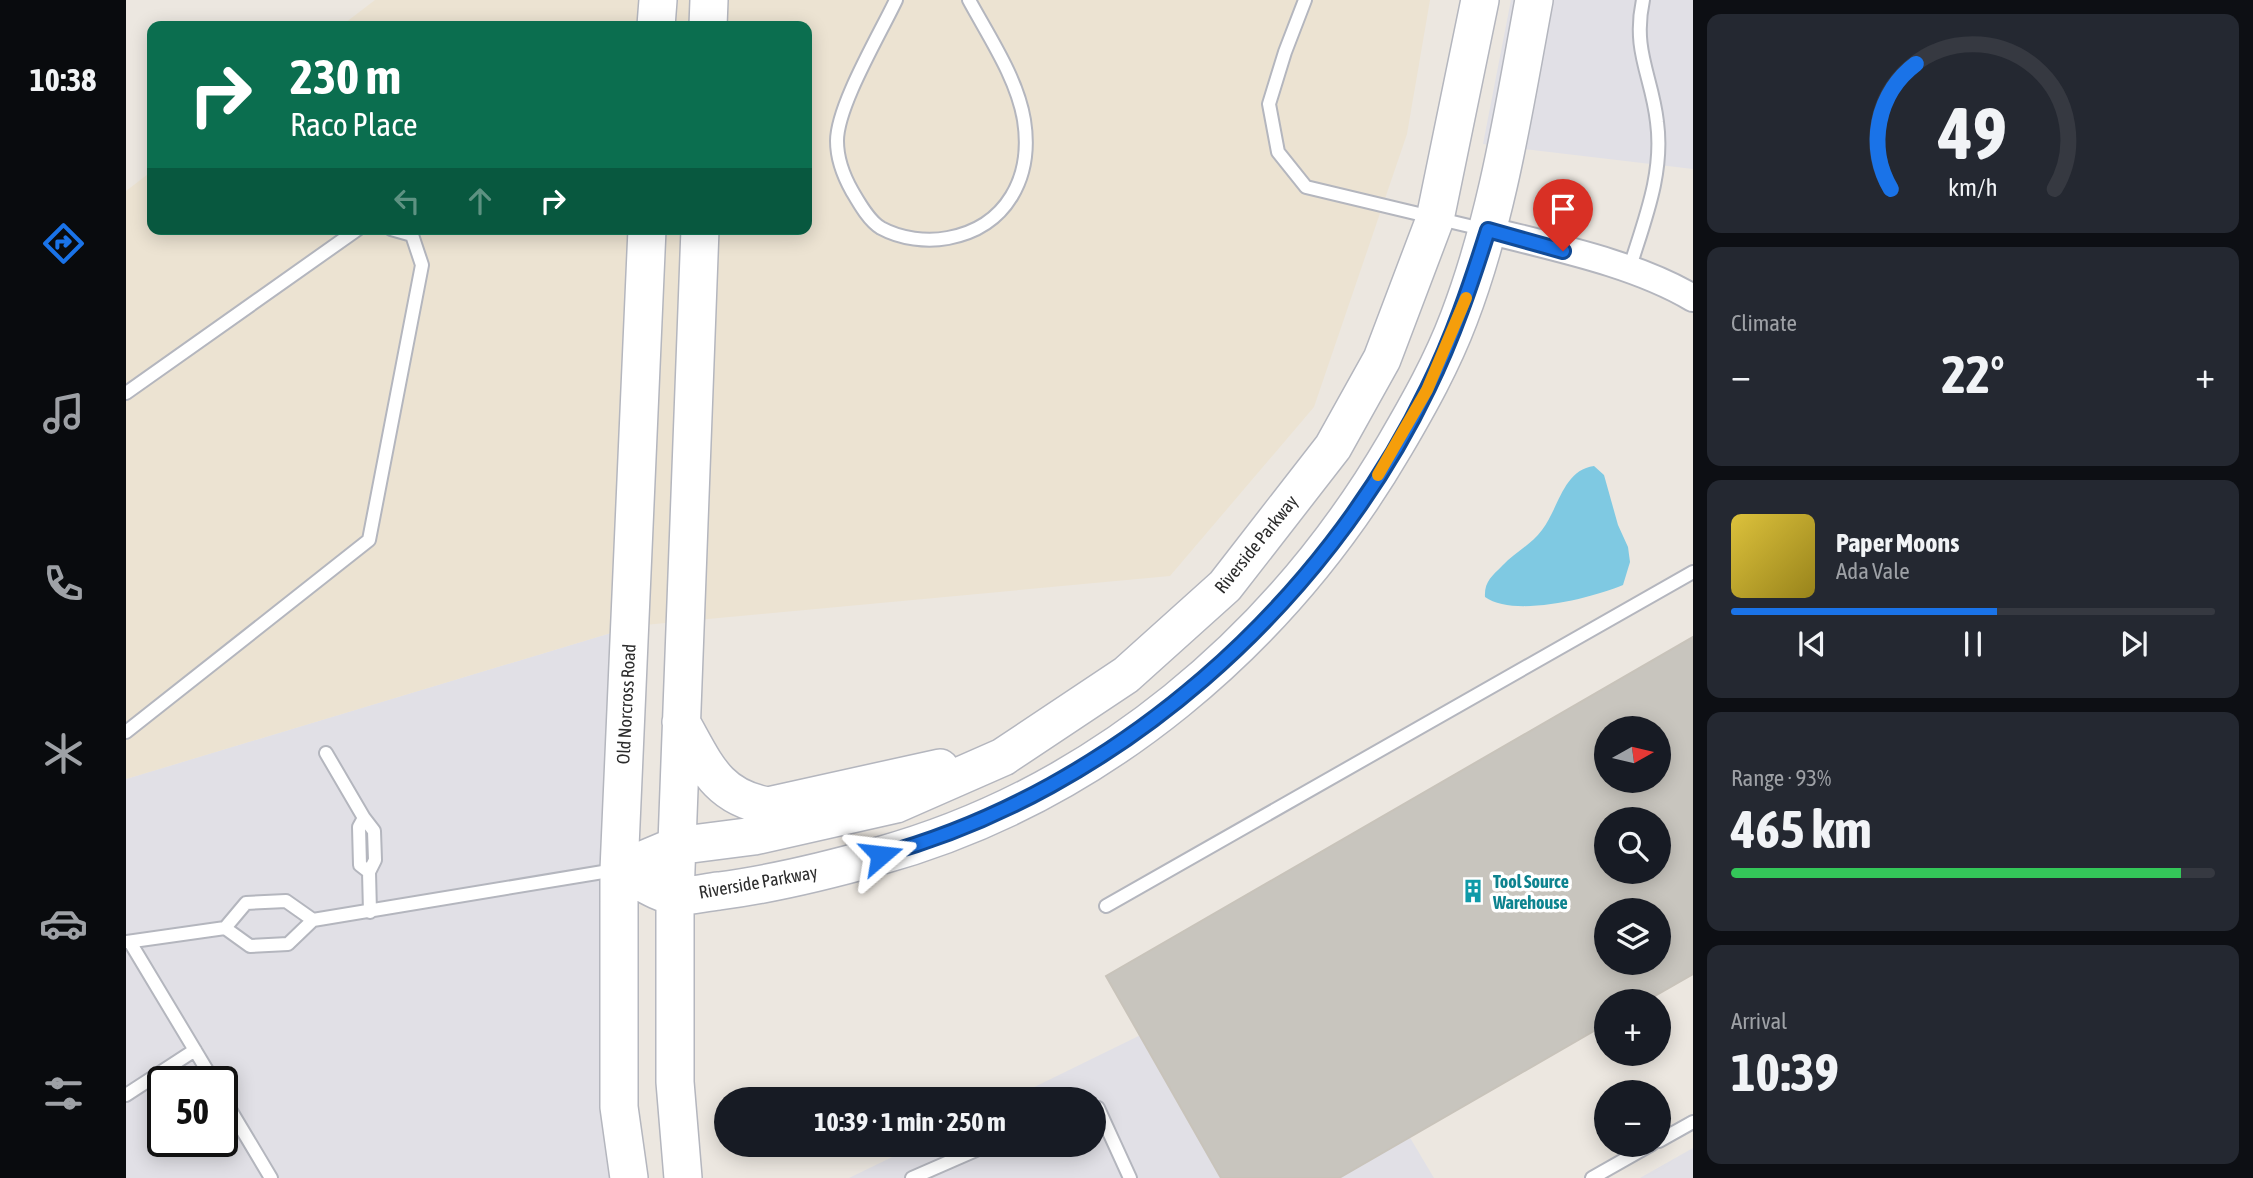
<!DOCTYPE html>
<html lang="en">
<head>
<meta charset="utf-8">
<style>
  :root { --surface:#171b24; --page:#242831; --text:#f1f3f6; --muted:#9ea1a6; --line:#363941; --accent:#1a73e8 }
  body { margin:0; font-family:"Asap Condensed",sans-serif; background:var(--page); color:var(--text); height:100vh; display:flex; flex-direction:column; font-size:26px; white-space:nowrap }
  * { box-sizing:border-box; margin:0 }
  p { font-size:23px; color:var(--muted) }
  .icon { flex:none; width:38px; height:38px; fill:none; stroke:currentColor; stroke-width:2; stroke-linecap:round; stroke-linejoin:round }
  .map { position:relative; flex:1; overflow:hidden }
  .details { display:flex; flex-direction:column; gap:14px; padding:14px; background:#0d0f14; width:560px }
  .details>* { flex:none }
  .banner { position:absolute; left:21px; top:21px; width:665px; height:214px; border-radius:14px; box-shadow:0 4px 18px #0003; background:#0b6e4f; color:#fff; overflow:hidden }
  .needle { width:46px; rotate:82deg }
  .controls { position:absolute; left:1468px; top:716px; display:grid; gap:14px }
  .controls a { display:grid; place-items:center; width:77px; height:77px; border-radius:50%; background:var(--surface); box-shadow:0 4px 18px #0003; font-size:35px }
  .speed { position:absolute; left:21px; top:1066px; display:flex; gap:14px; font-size:35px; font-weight:700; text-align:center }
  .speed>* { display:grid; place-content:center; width:91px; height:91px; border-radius:50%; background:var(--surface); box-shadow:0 4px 18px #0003; line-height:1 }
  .speed .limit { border:4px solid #111; border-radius:10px; background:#fff; color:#111 }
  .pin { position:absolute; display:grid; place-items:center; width:60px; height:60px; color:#fff; margin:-72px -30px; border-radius:50% 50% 50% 0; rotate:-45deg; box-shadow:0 0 7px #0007 }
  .pin .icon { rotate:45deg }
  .me { position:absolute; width:77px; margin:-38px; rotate:73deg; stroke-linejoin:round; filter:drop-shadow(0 0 5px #0008) }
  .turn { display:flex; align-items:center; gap:24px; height:147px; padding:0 28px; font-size:32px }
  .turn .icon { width:91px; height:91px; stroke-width:2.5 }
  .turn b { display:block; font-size:49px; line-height:60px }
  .lanes { display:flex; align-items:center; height:66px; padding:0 28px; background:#0003; justify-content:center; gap:35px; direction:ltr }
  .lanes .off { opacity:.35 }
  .big { font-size:52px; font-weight:700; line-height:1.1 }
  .details .card { flex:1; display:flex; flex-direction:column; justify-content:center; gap:10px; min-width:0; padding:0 24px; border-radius:14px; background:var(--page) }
  .details .dial { align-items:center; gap:0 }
  .dial svg { height:182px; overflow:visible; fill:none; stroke:var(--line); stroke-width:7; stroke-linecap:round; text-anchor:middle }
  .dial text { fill:var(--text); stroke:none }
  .song { display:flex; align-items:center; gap:21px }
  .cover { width:84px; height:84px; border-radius:10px; background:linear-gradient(135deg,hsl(50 70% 55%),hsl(50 70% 35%)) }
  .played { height:7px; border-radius:4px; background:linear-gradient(90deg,var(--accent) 55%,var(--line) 55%) }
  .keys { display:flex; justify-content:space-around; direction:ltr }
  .heat { display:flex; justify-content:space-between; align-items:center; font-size:38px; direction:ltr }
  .charge { height:10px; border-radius:5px; background:linear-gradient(90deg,#34c759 93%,var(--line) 0) }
  .trip { position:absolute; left:588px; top:1087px; width:392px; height:70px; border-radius:35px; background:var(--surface); box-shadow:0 4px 18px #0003; font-weight:700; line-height:70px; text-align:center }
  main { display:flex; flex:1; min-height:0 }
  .tabs { display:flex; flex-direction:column; width:126px; justify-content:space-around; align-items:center; background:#090b0e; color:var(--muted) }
  .tabs .icon { width:49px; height:49px }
  .tabs .active { color:var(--accent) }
  .tabs b { font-size:32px; color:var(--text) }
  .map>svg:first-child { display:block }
  .industrial { fill:#e1e0e6; fill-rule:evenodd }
  .education { fill:#ece3d2 }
  .water { fill:#7fc9e2 }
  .building { fill:#c8c5be; stroke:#c8c3ba; stroke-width:2; fill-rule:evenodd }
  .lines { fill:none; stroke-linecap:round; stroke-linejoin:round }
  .lane-casing { stroke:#b4b6be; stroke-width:16 }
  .street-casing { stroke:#b4b6be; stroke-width:30 }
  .secondary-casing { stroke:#b4b6be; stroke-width:40 }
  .lane { stroke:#fff; stroke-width:12 }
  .street { stroke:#fff; stroke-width:26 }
  .secondary { stroke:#fff; stroke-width:37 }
  .route-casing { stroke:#114b97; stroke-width:18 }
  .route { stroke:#1a73e8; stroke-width:12 }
  .slow { stroke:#f59e0b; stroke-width:12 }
  .labels { text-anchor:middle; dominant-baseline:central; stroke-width:7; stroke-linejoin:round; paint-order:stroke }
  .street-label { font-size:18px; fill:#2c2c2c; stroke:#fff }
  .culture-label { font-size:18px; font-weight:bold; fill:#0d838f; stroke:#fff; text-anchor:start }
</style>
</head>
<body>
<main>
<nav class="tabs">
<b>10:38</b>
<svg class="icon active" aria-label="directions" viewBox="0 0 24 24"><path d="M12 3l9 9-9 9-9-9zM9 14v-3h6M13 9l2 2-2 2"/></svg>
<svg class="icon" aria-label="music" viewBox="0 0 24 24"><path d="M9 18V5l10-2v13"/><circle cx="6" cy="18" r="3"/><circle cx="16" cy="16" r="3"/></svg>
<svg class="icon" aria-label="phone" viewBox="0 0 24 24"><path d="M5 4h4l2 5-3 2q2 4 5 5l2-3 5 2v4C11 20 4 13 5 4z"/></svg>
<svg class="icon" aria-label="climate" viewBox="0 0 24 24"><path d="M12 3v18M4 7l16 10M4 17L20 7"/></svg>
<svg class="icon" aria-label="car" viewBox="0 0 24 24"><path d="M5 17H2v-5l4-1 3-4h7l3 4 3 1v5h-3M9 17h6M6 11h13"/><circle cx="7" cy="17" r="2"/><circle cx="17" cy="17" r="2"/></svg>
<svg class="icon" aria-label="filters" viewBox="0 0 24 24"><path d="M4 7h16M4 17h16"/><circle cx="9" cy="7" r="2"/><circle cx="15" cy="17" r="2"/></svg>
</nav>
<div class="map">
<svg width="1567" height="1178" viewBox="0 0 1567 1178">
  <rect width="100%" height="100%" fill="#ece7e0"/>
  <path class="industrial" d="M 1385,0 L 1567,0 L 1567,169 L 1357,144 Z
    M 508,626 L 511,1072 L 517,1178 L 0,1178 L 0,779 ZM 37,1082 L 96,1082 L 96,1141 L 37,1141 Z
    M 1176,956 L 1308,1178 L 723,1178 L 791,1145 L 968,1144 L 968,1099 L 884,1099 Z
    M 1567,1148 L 1567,1178 L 1514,1178 Z"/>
  <path class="education" d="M 249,0 L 1304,0 L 1281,134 L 1188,407 L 1044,576 L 508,626 L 0,779 L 0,191 L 26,171 L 26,229 L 681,229 L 681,26 L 215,26 Z"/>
  <path class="water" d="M 1468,466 L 1478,475 L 1492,525 L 1502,547 L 1504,562 L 1497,585 C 1466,598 1388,618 1359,597 C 1358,582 1366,576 1376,566 C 1389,552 1405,545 1416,530 C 1433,508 1437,470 1468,466 Z"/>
  <path class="building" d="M 1567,637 L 1567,974 L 1520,1001 L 1480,1001 L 1480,1024 L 1213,1178 L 1095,1178 L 980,976 ZM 1480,728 L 1533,728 L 1533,780 L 1480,780 ZM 1480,819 L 1533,819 L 1533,872 L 1480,872 ZM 1480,910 L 1533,910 L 1533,962 L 1480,962 Z"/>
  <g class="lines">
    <g class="lane-casing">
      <path id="lane" d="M 770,0 C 754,34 711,106 711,141 C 711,159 717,175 726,191 C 733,203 743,221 755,228 C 775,239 801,242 822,238 C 881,227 907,177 898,120 C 891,78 863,37 843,0
        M 1179,0 L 1159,52 L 1143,104 L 1152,152 L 1180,187 L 1360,230
        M 1503,270 C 1518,221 1538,174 1531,122 C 1526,76 1506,51 1517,0
        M 0,393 L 232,229
        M 0,732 L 243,540 L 296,265 L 286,235 L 265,229
        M 200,753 L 238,818
        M 243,872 L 234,865 L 233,827 L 238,818 L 248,831 L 249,860 L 243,872 L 244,912
        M 980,906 L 1567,572
        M 99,928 L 124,946 L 162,944 L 187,920 L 489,870
        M 0,942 L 99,928 L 120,903 L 160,901 L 187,920
        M 4,942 L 88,1082
        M 0,1095 L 69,1050
        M 96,1096 L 145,1178
        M 968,1108 L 972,1108 L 1004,1178
        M 1533,1141 L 1567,1122
        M 786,1178 L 864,1144
        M 1466,1178 L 1526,1144"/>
    </g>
    <g class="street-casing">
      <path id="street" d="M 1361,230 C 1427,247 1508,263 1567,298"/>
    </g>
    <g class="secondary-casing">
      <path id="secondary" d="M 530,26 L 532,0
        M 582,26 L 583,0
        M 555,722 C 579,764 590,797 642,806 L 814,768
        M 493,870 C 509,877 533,895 551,896 C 564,897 580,892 593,891 C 647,884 700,871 753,856 C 972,795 1155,640 1269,445 C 1293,404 1316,363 1333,318 C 1372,216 1388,107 1408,0
        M 493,870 L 550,846 L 628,836 L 770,804 L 877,757 L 1000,675 L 1099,586 L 1207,447 L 1256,359 L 1309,219 L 1354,0
        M 503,1178 L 493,1107 L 493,870 L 521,229
        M 557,1178 L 549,1082 L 549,896 L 574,229"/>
    </g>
    <use href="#lane" class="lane"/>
    <use href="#street" class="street"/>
    <use href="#secondary" class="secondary"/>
  </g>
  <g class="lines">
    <g class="route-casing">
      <path id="route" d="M 755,855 C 989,791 1198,605 1302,388 C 1327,337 1345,284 1362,230 L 1437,251"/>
    </g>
    <use href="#route" class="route"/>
    <path class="slow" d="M 1252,475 L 1301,390 L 1340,298"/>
  </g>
  <defs>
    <g id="building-bare" transform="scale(1.89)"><path d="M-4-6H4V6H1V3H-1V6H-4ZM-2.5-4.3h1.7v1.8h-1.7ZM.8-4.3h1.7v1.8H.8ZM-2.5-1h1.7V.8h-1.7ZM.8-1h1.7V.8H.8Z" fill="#0f9aa8" stroke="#fff" stroke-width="2.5" paint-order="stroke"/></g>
  </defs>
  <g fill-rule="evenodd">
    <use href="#building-bare" x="1347" y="891"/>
  </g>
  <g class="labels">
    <g class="street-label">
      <text transform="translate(1130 544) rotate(-51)">Riverside Parkway</text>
      <text transform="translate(500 704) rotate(-87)">Old Norcross Road</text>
      <text transform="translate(632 882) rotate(-10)">Riverside Parkway</text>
    </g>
    <g class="culture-label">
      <text x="1367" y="881">Tool Source<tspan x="1367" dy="21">Warehouse</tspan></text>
    </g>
  </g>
</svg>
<div class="controls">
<a><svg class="needle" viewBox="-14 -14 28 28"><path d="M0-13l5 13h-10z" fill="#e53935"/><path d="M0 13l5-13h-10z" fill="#9ea1a6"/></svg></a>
<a><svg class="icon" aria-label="search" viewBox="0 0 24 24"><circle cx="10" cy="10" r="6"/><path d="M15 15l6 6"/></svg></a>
<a><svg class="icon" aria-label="layers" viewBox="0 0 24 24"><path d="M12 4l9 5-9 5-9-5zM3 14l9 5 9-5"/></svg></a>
<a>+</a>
<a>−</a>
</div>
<div class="speed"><div class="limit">50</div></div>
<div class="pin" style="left:1437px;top:251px;background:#d93025"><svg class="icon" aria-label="arrive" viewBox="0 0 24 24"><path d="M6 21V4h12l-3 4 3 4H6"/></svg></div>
<svg class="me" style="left:755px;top:855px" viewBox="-20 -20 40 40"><path d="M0-17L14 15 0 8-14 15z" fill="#1a73e8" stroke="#fff" stroke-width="4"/></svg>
<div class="trip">10:39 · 1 min · 250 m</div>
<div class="banner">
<div class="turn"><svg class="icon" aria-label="right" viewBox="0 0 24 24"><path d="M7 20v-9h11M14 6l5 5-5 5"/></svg><div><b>230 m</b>Raco Place</div></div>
<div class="lanes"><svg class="icon off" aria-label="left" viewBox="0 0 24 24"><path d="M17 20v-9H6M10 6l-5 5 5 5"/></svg><svg class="icon off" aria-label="ahead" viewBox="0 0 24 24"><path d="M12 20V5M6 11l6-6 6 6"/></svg><svg class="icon" aria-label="right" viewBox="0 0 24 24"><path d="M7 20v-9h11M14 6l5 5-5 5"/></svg></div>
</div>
</div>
<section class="details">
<div class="card dial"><svg viewBox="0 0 100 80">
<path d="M14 69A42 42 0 1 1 86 69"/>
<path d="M14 69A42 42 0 0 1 25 14" stroke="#1a73e8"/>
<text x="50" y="56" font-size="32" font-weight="700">49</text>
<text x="50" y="72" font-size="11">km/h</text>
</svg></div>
<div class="card"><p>Climate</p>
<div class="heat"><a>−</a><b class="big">22°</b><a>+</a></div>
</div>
<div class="card">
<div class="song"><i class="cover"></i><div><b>Paper Moons</b><p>Ada Vale</p></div></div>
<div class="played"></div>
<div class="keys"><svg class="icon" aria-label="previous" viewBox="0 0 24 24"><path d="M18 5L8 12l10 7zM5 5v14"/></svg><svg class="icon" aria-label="pause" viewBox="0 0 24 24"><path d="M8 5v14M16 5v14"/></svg><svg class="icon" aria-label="next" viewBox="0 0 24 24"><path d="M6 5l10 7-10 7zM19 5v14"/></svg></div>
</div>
<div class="card"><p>Range · 93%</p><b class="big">465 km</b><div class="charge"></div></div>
<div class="card"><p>Arrival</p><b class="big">10:39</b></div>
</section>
</main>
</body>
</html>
